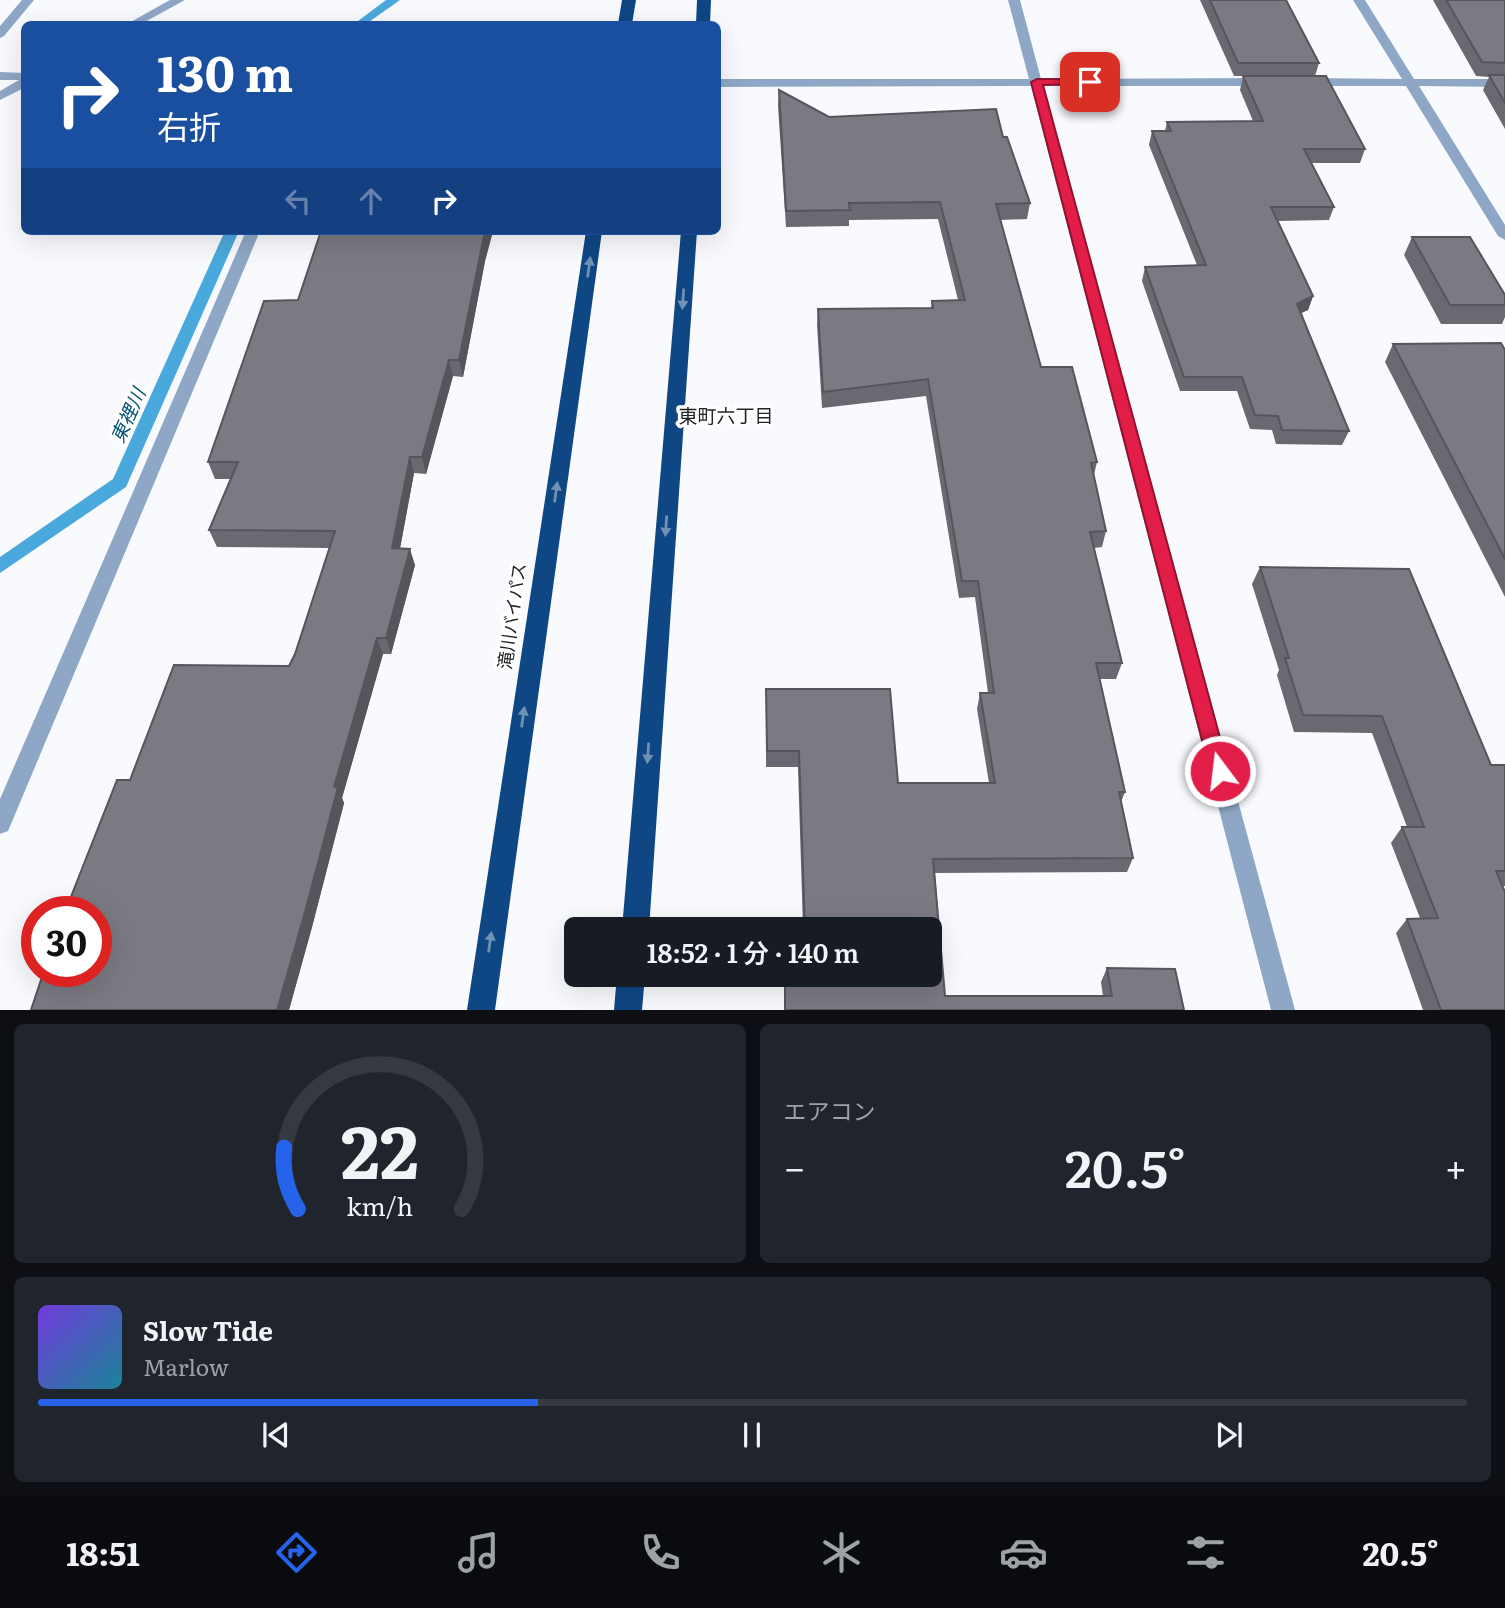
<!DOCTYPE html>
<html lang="ja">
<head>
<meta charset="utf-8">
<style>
  :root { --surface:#171b24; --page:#20242c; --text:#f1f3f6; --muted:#9ea1a6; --line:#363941; --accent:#2563eb }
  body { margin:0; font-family:Literata,"Noto Sans JP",serif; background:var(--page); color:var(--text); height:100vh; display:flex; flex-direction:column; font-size:26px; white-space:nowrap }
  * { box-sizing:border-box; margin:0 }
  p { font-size:23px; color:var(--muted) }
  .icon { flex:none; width:38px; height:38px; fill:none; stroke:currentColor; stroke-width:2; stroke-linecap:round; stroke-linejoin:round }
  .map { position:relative; height:1010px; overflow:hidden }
  .details { display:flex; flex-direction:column; gap:14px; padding:14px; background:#0d0f14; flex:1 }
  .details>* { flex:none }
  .banner { position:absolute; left:21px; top:21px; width:700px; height:214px; border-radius:10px; box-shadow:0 7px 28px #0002; background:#1a4fa0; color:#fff; overflow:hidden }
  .speed { position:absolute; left:21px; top:896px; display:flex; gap:14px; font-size:35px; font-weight:700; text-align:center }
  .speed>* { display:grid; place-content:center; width:91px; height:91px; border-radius:50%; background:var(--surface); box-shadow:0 7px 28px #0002; line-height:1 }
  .speed .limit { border:10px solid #d22; background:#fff; color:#111 }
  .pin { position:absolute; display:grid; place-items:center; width:60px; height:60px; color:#fff; margin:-30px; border-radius:14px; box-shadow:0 4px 10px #0006 }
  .me { position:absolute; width:77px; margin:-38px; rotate:345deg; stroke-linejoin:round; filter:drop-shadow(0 0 5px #0008) }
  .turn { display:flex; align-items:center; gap:24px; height:147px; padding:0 21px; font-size:32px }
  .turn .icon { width:91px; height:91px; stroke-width:2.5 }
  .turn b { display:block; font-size:49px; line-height:60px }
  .lanes { display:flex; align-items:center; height:66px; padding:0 21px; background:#0003; justify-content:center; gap:35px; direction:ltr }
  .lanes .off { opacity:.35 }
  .big { font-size:52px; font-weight:600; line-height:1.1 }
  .details .card { flex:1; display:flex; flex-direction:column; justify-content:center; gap:10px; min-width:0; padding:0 24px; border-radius:10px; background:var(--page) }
  .details .dial { align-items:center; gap:0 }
  .dial svg { height:182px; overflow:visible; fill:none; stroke:var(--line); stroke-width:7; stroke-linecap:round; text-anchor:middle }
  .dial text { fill:var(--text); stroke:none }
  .song { display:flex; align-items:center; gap:21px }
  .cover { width:84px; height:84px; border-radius:10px; background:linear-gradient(135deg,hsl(260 70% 55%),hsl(190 70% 35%)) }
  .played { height:7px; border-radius:4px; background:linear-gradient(90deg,var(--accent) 35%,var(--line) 35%) }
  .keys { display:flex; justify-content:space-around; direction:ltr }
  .heat { display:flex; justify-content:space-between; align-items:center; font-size:38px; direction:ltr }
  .details .tiles { flex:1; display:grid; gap:14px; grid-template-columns:1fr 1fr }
  .card:last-child { grid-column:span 2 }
  .trip { position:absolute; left:564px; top:917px; width:378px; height:70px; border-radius:10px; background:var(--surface); box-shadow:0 7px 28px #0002; font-weight:600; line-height:70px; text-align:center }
  .tab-bar { display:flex; height:112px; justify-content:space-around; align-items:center; background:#090b0e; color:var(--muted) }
  .tab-bar .icon { width:49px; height:49px }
  .tab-bar .active { color:var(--accent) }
  .tab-bar b { font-size:32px; color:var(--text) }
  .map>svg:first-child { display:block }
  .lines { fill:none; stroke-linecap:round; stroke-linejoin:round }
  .stream { fill:#4aa9dc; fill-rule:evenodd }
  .minor { fill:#8fa7c6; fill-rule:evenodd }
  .highway { fill:#0e4784; fill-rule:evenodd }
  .wall { fill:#6a6971 }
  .shaded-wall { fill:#56555c }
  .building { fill:#7b7a83; stroke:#56555c; stroke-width:2 }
  .oneway { fill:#6e91b5 }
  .route { fill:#e11d48; stroke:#92132f; stroke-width:2 }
  .labels { text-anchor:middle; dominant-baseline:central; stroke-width:7; stroke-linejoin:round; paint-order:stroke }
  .street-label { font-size:18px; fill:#232427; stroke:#fff }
  .water-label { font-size:19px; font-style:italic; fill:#015274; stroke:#fff }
  .neighbourhood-label { font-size:19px; fill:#232427; stroke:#fff }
</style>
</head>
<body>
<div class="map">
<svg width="1505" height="1010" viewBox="0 0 1505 1010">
  <rect width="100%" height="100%" fill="#f9fafe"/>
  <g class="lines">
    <path class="stream" d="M 386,0 L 400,0 L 366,24 L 354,24 Z
      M 225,231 L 239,231 L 126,487 L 0,573 L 0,557 L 113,479 Z"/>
    <path class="minor" d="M 22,0 L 34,0 L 4,36 L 0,38 L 0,26 Z
      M 170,0 L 185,0 L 141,24 L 127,24 Z
      M 1008,0 L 1020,0 L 1041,79 L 1264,78 L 1270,82 L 1264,86 L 1043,86 L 1295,1010 L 1271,1010 L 1031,86 L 718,87 L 718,79 L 1029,79 Z
      M 1353,0 L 1365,0 L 1414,79 L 1505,79 L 1505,87 L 1419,86 L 1505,225 L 1505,240 L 1498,236 L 1406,86 L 1306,86 L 1300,82 L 1306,78 L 1402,79 Z
      M 0,72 L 24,73 L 24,88 L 0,100 L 0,91 L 19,80 L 0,80 Z
      M 246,231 L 260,231 L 11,824 L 8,831 L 0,834 L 0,799 Z"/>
    <path class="highway" d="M 622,0 L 636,0 L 632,24 L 618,24 Z
      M 697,0 L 711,0 L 710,24 L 696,24 Z
      M 586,231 L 602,231 L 495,1010 L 467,1010 Z
      M 681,231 L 697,231 L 649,929 L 622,929 Z
      M 617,975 L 645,975 L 642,1010 L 614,1010 Z"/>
  </g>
  <path class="wall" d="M 1200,0 L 1286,0 L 1319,63 L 1315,76 L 1234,76 Z
    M 1433,0 L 1505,0 L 1505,129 L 1483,90 L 1489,77 L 1476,76 Z
    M 1243,76 L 1365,149 L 1360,163 L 1311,163 L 1334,207 L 1329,220 L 1278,221 L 1313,296 L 1308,310 L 1301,313 L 1349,431 L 1342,445 L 1276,444 L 1272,430 L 1250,429 L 1237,391 L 1180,391 L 1142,281 L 1145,267 L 1197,265 L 1149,145 L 1152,131 L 1165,131 L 1167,122 L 1253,121 L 1240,90 Z
    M 779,90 L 829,117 L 1003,137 L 1030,203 L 1027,219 L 1000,220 L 1041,367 L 1097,462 L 1094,475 L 1106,531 L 1102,547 L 1094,548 L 1122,663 L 1116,679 L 1099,679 L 1125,792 L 1121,802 L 1133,858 L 1127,872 L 935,873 L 945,996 L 1103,996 L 1101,982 L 1107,968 L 1184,1010 L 784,1010 L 784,975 L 929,975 L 929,929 L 803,929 L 798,767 L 766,767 L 766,689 L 898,783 L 989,783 L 977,709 L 980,693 L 988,693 L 975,597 L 959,598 L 926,396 L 822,408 L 817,325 L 818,309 L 931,308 L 932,301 L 958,300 L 938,219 L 849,220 L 849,226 L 786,227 L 778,106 Z
    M 321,231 L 493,231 L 485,261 L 463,377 L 453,376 L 426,474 L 414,473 L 400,548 L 415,565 L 391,654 L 383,654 L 342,798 L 344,803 L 312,927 L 289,1010 L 31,1010 L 130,780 L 289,666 L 295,654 L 329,548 L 217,547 L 209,530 L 231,479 L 215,479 L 208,462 L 298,300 Z
    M 1412,237 L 1505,295 L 1505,317 L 1502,324 L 1441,324 L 1404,255 Z
    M 1393,344 L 1505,350 L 1505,597 L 1385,362 Z
    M 1260,567 L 1491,765 L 1505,765 L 1505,886 L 1502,886 L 1505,1010 L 1423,1010 L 1396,933 L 1407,919 L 1420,918 L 1391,843 L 1402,827 L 1407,827 L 1372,733 L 1294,732 L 1277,675 L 1279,670 L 1252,584 Z"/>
  <path class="shaded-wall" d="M 485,231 L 493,231 L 485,261 L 463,377 L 459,360 Z
    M 1313,296 L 1308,310 L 1292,317 L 1297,304 Z
    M 449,360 L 453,376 L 426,474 L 422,457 Z
    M 410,457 L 414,473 L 397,565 L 392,548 Z
    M 410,549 L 415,565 L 391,654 L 386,638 Z
    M 377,638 L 383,654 L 342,798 L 344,803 L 312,927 L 289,1010 L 277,1010 L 334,787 Z"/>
  <path class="building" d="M 1210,0 L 1286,0 L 1319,63 L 1238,63 Z
    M 1446,0 L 1505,0 L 1505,63 L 1482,62 Z
    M 1489,75 L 1505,75 L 1505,103 Z
    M 1243,76 L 1326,76 L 1365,149 L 1304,149 L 1334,207 L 1271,207 L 1313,296 L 1297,304 L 1349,431 L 1282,430 L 1278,416 L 1255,415 L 1242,377 L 1184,377 L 1145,267 L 1206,265 L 1152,131 L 1171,131 L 1167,122 L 1263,121 Z
    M 779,90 L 829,117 L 996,109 L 1003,137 L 1007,137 L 1030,203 L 996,204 L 1041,367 L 1072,367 L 1097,462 L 1091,463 L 1106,531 L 1090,532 L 1122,663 L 1096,663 L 1125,792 L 1119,792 L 1133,858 L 933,859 L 945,996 L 1112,996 L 1107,968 L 1175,969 L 1184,1010 L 785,1010 L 785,975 L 929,975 L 929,929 L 805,929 L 799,751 L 767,751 L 766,689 L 890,689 L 898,783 L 995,783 L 980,693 L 994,693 L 978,581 L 962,581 L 928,379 L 823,392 L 818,309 L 933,308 L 932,301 L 965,300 L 940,202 L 849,203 L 850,210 L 786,211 Z
    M 321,231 L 485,231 L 459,360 L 449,360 L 422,457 L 410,457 L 392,548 L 410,549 L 386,638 L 377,638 L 334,787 L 338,787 L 305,912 L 277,1010 L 31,1010 L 44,971 L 96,971 L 96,912 L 65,912 L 117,780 L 130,780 L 174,665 L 289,666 L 295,654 L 335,531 L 209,530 L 238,462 L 208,462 L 264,301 L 298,300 Z
    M 1412,237 L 1470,237 L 1505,295 L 1505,305 L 1450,305 Z
    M 1501,343 L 1505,350 L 1505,559 L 1393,344 Z
    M 1260,567 L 1409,569 L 1491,765 L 1505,765 L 1505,871 L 1496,871 L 1505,892 L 1505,1010 L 1441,1010 L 1407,919 L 1438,918 L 1402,827 L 1424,827 L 1382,716 L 1303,715 L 1285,658 L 1289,658 Z"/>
  <defs><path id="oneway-solid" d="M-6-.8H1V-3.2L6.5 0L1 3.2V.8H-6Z" transform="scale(1.75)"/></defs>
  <g class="oneway">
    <use href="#oneway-solid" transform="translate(589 267) rotate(-82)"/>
    <use href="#oneway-solid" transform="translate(683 299) rotate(94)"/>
    <use href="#oneway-solid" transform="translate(556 492) rotate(-82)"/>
    <use href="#oneway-solid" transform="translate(666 526) rotate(94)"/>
    <use href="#oneway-solid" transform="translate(523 717) rotate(-82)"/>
    <use href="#oneway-solid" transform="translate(648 753) rotate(94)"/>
    <use href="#oneway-solid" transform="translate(490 942) rotate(-82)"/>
  </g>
  <path class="route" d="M 1090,79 L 1096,82 L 1094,84 L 1043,85 L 1229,771 L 1226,777 L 1220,779 L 1213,777 L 1210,771 L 1031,82 L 1037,79 Z"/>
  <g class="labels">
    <g class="street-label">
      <text transform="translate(511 616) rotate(-82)">滝川バイパス</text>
    </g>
    <g class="water-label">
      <text transform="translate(127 415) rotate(-66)">東裡川</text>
    </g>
    <g class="neighbourhood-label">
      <text x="726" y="415">東町六丁目</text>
    </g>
  </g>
</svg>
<div class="speed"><div class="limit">30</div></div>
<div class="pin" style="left:1090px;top:82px;background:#d93025"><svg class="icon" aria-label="arrive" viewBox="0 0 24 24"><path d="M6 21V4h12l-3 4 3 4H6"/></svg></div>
<svg class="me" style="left:1220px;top:771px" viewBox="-20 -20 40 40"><circle r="17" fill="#e11d48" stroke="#fff" stroke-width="3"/><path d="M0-11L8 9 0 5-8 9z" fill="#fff"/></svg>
<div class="trip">18:52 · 1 分 · 140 m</div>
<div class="banner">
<div class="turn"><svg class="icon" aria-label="right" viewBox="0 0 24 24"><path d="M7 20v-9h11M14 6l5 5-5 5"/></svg><div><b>130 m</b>右折</div></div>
<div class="lanes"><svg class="icon off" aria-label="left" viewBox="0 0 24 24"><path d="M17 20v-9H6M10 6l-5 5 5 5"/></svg><svg class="icon off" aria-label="ahead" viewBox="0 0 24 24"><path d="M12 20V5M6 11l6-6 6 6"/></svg><svg class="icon" aria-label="right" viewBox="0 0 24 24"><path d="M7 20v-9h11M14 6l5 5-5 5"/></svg></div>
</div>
</div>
<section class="details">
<div class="tiles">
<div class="card dial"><svg viewBox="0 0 100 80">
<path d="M14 69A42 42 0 1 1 86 69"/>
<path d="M14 69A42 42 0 0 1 8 42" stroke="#2563eb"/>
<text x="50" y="56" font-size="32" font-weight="700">22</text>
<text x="50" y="72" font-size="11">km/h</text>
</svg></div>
<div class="card"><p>エアコン</p>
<div class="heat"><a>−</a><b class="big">20.5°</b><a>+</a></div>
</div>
<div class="card">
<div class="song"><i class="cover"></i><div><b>Slow Tide</b><p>Marlow</p></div></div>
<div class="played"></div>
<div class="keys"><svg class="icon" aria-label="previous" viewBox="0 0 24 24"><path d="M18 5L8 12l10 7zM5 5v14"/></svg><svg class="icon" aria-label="pause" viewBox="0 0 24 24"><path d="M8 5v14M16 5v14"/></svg><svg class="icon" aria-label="next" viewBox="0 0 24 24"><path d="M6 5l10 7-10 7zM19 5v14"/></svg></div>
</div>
</div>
</section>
<nav class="tab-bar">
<b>18:51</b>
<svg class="icon active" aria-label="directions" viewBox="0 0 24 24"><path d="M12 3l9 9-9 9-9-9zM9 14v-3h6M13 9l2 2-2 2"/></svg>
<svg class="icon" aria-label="music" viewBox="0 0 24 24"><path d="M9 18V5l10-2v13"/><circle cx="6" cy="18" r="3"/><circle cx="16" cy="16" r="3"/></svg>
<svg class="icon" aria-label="phone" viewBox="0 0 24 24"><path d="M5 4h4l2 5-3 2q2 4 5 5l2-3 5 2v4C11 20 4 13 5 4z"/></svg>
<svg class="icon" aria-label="climate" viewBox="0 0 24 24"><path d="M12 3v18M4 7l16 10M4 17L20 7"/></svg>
<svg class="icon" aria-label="car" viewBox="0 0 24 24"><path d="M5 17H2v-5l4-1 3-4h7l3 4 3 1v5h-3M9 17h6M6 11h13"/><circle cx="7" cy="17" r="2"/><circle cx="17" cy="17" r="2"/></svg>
<svg class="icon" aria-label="filters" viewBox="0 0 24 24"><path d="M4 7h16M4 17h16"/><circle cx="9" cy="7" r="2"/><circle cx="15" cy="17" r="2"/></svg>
<b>20.5°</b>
</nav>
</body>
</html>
